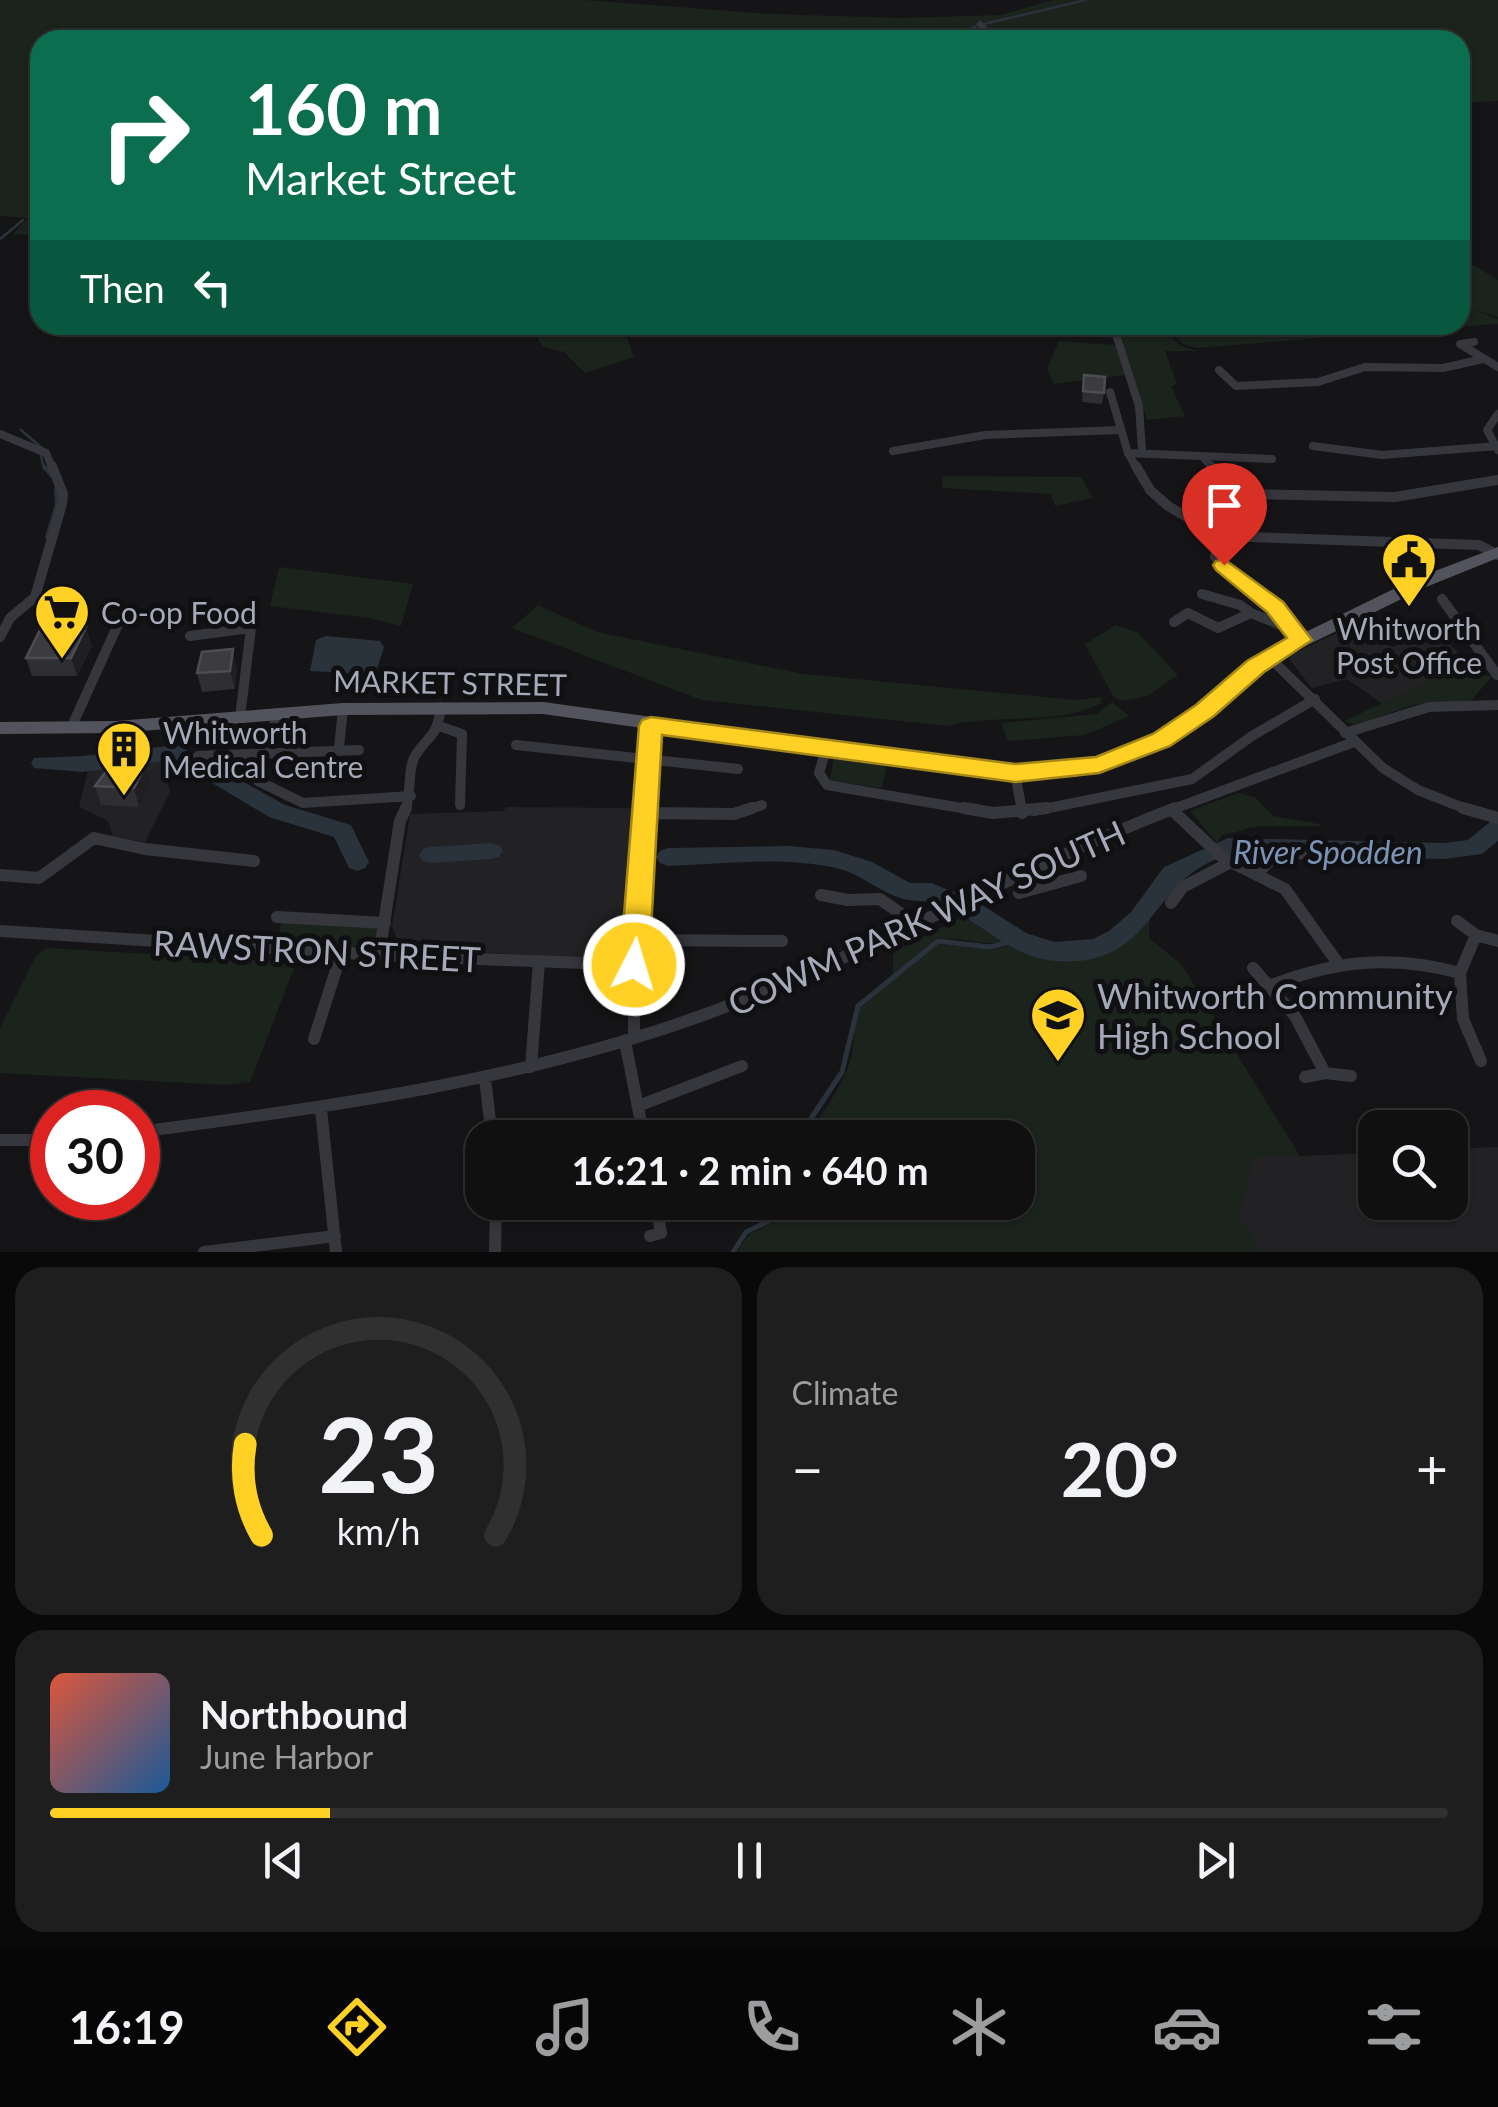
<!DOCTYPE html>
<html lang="en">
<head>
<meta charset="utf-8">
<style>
  :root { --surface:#101011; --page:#1e1e1f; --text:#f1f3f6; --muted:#9c9d9f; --line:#303031; --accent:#ffd125 }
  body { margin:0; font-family:Lato,sans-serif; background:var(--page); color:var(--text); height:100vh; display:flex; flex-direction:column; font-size:38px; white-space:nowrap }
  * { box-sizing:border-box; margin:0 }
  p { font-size:32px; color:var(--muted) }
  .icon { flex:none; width:55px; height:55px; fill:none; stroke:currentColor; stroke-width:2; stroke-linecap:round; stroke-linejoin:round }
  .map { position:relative; height:1252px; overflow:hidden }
  .details { display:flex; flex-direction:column; gap:15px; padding:15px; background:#090909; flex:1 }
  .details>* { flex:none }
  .guide { position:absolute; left:30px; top:30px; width:1440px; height:305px; border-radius:30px; box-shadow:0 2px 8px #0004,0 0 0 2px var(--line); background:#0b6e4f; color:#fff; overflow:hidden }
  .controls { position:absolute; left:1358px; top:1110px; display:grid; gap:20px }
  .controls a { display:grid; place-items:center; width:110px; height:110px; border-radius:20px; background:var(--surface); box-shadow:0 2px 8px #0004,0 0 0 2px var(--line); font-size:50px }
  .speed { position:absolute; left:30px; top:1090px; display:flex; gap:20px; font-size:50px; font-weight:700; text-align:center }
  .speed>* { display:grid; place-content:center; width:130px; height:130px; border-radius:50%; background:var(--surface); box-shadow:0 2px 8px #0004,0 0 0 2px var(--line); line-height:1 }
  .speed .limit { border:15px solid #d22; background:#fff; color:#111 }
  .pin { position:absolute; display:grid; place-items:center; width:85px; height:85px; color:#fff; margin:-102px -42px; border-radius:50% 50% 50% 0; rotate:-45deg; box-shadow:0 0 10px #0007 }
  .pin .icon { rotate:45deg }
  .me { position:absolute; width:110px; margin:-55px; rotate:5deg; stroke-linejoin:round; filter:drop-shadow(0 0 8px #0008) }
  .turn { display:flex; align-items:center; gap:35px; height:210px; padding:0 50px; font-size:45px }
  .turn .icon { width:130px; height:130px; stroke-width:2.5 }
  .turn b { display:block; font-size:70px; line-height:85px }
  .then { display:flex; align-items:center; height:95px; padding:0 50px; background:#0003; gap:20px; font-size:38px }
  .big { font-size:75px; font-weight:700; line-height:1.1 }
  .details .widget { flex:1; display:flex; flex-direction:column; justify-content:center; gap:15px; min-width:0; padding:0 35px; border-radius:30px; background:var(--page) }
  .details .dial { align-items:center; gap:0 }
  .dial svg { height:260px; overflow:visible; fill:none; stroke:var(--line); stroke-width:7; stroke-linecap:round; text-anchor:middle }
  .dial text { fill:var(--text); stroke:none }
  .song { display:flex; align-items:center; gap:30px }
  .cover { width:120px; height:120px; border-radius:15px; background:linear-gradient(135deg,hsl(10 70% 55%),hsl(210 70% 35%)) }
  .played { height:10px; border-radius:5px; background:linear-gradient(90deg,var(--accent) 20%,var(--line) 20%) }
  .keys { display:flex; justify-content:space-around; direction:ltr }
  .heat { display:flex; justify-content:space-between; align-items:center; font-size:55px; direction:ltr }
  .details .tiles { flex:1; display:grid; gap:15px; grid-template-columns:1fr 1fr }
  .widget:last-child { grid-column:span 2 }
  .trip { position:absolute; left:465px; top:1120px; width:570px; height:100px; border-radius:30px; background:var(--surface); box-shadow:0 2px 8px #0004,0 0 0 2px var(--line); font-weight:700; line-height:100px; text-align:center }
  .tabs { display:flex; height:160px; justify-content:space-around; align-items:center; background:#060607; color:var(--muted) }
  .tabs .icon { width:70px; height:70px }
  .tabs .current { color:var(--accent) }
  .tabs b { font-size:45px; color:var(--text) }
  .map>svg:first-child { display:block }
  .built { fill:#222124 }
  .green { fill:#1b231d }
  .water { fill:#2a323c }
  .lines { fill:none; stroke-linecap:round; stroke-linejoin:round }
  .stream-far2 { stroke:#2a323c; stroke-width:2.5 }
  .stream-far1 { stroke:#2a323c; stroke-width:4 }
  .stream { stroke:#2a323c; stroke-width:5 }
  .river { fill:#2a323c; fill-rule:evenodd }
  .street-far3 { stroke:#36363d; stroke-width:6 }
  .street-far2 { stroke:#36363d; stroke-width:8 }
  .street-far1 { stroke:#36363d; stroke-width:10 }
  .street { stroke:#36363d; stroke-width:12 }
  .primary { fill:#52535c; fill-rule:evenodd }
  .wall { fill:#2f2e32 }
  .shaded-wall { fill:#1f1f21 }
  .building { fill:#3c3b40; stroke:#4c4d53; stroke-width:2.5 }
  .route { fill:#ffd125; stroke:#a68818; stroke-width:2.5 }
  .labels { text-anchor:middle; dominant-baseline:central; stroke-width:10; stroke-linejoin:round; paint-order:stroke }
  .poi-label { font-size:30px; fill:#a6a9b8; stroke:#101012; text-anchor:start }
  .street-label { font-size:30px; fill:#a6a9b8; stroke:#101012 }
  .water-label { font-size:32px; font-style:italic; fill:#7a93b6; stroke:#101012 }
  .near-street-label { font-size:35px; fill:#a6a9b8; stroke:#101012 }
  .near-poi-label { font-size:35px; fill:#a6a9b8; stroke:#101012; text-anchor:start }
</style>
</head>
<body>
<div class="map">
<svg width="1498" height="1252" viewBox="0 0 1498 1252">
  <rect width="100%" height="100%" fill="#151517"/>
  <path class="built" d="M 1354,624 L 1392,647 L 1434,629 L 1481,676 L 1440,676 L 1384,705 L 1347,679 L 1312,688 L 1289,659 L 1291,655 Z
    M 160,755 L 170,792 L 145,842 L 113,836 L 108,821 L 79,807 L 89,766 Z
    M 507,807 L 632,808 L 622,960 L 401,948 L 392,927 L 410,814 L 503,811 Z
    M 1181,964 L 1299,1156 L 1375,1153 L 1375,1202 L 1450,1202 L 1450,1149 L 1498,1147 L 1498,1252 L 787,1252 L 813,1203 L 1018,1202 L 1018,1138 Z"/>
  <path class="green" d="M 0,0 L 584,0 L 769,14 L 901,18 L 1000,15 L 1053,0 L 1498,0 L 1498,101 L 1460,103 L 1460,40 L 40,40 L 40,236 L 13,234 L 28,218 L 0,216 Z
    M 1460,257 L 1498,280 L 1498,317 L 1470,308 L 1498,319 L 1498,324 L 1403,331 L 1372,325 L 1460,325 Z
    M 503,325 L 622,325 L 634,357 L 585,373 L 564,352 L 543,347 L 530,325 Z
    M 1117,325 L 1161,325 L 1180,346 L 1198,351 L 1165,351 L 1177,384 L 1171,386 L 1185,416 L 1147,420 Z
    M 1167,325 L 1366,325 L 1396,332 L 1196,348 L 1183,344 Z
    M 1059,341 L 1115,345 L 1125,375 L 1054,384 L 1047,369 Z
    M 943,476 L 1081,477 L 1093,498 L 1055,506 L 1051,494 L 942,488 Z
    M 279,567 L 413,584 L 401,626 L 369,618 L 270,606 Z
    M 538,605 L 597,632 L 804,674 L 1075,700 L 1103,697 L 1100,704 C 1054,726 996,713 947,726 L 702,700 L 512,628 Z
    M 1116,625 L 1138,633 L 1178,675 L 1147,696 L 1122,701 L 1113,696 L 1085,644 Z
    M 1459,674 L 1492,676 L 1471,701 L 1413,705 L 1356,725 L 1344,721 L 1440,676 Z
    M 1112,702 L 1129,716 L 1085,735 L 1008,741 L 1001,723 L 1097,714 Z
    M 834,754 L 888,761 L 882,788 L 830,781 Z
    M 1238,793 L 1254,797 L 1274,816 L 1324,825 C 1301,829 1278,824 1255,827 C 1244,828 1235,834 1222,835 L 1217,843 L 1190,811 Z
    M 969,914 L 1010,942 C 991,946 959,938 937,938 L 893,977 L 893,952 Z
    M 1149,920 L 1149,938 L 1181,964 L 1300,1156 L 1253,1157 L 1239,1218 L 1263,1252 L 736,1252 L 750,1234 L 778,1219 L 777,1203 L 1018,1202 L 1018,1138 L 803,1137 C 822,1116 840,1090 850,1062 C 856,1044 851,1025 861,1007 L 940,942 L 973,945 L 990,950 L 1016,944 L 1050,955 L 1098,953 L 1118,945 Z
    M 281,922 L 377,927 L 374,949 L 278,944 Z
    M 48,948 L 296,963 L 250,1082 L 226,1085 L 0,1073 L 0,1028 L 37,954 Z"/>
  <path class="water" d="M 326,636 L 380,641 L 384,647 L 377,669 L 366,674 L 310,671 L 316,640 Z"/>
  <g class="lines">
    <path class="stream-far2" d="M 984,24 L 1086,0
      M 942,40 L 979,25
      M 0,239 L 23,220
      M 21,430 L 42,448
      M 41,456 L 44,469"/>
    <path class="stream-far1" d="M 44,466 L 51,475
      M 47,537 L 57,505 L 56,488"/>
    <path class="stream" d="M 798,1138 L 842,1072 L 858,1006 L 938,941 L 990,947 L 1017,940
      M 733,1252 L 746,1232 L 775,1218 L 774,1202"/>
    <path class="river" d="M 177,745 L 285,805 L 351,825 L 369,862 L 365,868 L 357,871 L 349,868 L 334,837 L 269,817 L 174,760 L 82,772 L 34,768 L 31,763 L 34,758 L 82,756 Z
      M 1498,820 L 1498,841 L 1482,854 L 1444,859 C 1393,858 1342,857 1291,856 C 1273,855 1248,850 1230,855 C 1148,875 1158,968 1057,961 C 1009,959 978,916 934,903 C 922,900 910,902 897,897 C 876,889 859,873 836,868 C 781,856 723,864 668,866 L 660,863 L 656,857 L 660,851 L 668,848 L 788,846 L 834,850 L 872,862 L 910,883 L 931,883 L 976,901 L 1026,933 L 1054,942 L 1093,939 L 1109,931 L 1131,912 L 1164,867 L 1228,838 L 1444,843 L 1468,840 L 1490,822 Z
      M 491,843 L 499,845 L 503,851 L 499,857 L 491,859 L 431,863 L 423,861 L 419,855 L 423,849 L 431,847 Z"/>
    <path class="street-far3" d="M 980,24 L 984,28 L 981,40"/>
    <path class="street-far2" d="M 1113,325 L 1139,406 L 1142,451
      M 1474,342 L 1460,344 L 1498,367
      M 1219,370 L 1236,386 L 1318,382 L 1365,367 L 1443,368 L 1483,359
      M 1110,392 L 1128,453 L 1137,469
      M 1498,414 L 1487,430 L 1498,450
      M 0,434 L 46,453 L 53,469
      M 1313,446 L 1382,455 L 1498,446
      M 893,451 L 985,435 L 1121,430
      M 1128,453 L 1272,459
      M 1204,458 L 1213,469"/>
    <path class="street-far1" d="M 1136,466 L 1150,490 L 1168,506 L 1219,536 L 1479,545 L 1498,555
      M 1211,466 L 1223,482 L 1241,494 L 1395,497 L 1498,480
      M 1219,536 L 1215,557 L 1275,607 L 1300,641
      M 1202,594 L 1240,605 L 1251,613
      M 1442,599 L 1497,675
      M 1174,622 L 1188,613 L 1218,628 L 1251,613 L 1291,629
      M 190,636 L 251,628 L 240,717
      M 0,637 L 10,618 L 35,597 L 62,504 L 63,494 L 52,466
      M 1269,657 L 1383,768 L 1418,790 L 1471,811
      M 439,726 L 462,734 L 460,805
      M 71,728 L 125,609
      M 1345,733 L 1429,707 L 1498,705
      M 516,745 L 738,769
      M 339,748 L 343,709
      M 826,749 L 819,773 L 827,785 L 979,811
      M 270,753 L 276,713
      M 198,756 L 359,750
      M 1015,773 L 1022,811
      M 258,781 L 303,803 L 411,796
      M 405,811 C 412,794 407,770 415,756 C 430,732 436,740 441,707
      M 645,811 L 651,725
      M 745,811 L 762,805
      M 1034,811 L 1192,779 L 1252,736 L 1315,699
      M 1168,811 L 1354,742"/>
    <path class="street" d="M 964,808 L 993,813 L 1047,808
      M 1021,808 L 1022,813
      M 1463,808 L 1498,818
      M 1172,810 L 1223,858 L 1285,889 L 1337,962
      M 644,813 L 734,814 L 752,808
      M 1258,872 L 1273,858 L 1290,853 L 1400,859
      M 0,875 L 39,878 L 94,838 L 145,849 L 254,861
      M 1019,893 L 1081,876
      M 821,895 L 848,900 L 880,899 L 917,925
      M 1171,903 L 1183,887 L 1231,862
      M 277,917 L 385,923
      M 1457,921 L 1476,935 L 1460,973
      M 0,931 L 379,955 L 634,965
      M 1476,935 L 1498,941
      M 637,940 L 782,941
      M 379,955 L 400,821 L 406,808
      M 1253,968 L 1295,1016 L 1325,1073
      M 1269,986 C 1334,961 1392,954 1460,973 L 1463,1019 L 1481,1061
      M 634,1038 L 634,965 L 645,808
      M 314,1039 L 342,951
      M 625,1041 L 644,1138
      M 531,1067 L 539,962
      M 1305,1077 L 1325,1073 L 1351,1076
      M 485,1078 L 492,1138
      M 638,1106 L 742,1066
      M 321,1109 L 336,1252
      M 138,1132 C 332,1107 525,1080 709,1013 C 869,954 1016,870 1175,808
      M 0,1140 L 52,1140
      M 650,1236 L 661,1233 L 656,1202
      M 204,1252 L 335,1236
      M 495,1252 L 496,1202"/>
    <path class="primary" d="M 1498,547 L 1498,558 L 1426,587 L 1275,661 L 1192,729 L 1147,755 L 1076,777 L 1009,780 L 543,714 L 343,715 L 116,733 L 0,734 L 0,722 L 116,721 L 343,703 L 543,702 L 1009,766 L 1075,763 L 1133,745 L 1178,721 L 1263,653 L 1414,579 Z"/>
  </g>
  <path class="wall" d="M 1021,325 L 1052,325 L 1051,332 L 1023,333 Z
    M 1084,375 L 1104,393 L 1102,404 L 1082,402 Z
    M 92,646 L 77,676 L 32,676 L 26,658 Z
    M 237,668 L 235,689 L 202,692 L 197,673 Z
    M 146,764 L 152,783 L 139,807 L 101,805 L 95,786 Z"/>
  <path class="shaded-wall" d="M 86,627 L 92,646 L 77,676 L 71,658 Z
    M 233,649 L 237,668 L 235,689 L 230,671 Z
    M 146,764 L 152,783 L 139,807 L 134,788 Z"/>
  <path class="building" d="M 1084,375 L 1105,377 L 1104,393 L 1083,391 Z
    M 86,627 L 71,658 L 26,658 L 41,628 Z
    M 233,649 L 230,671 L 197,673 L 202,652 Z
    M 113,762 L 146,764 L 134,788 L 95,786 Z"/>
  <path class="route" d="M 1224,559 L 1283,602 L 1312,640 L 1264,672 L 1214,716 L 1170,746 L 1099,773 L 1015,782 L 662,735 L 649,965 L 644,973 L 634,976 L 624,973 L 620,965 L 639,726 L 642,720 L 651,717 L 1015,764 L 1096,757 L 1153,734 L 1196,705 L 1247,661 L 1287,638 L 1267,612 L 1216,570 L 1213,565 L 1216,561 Z"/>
  <defs>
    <g id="civic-pin" transform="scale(2.875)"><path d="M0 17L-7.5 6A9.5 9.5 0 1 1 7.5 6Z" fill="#ffd125" stroke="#101012"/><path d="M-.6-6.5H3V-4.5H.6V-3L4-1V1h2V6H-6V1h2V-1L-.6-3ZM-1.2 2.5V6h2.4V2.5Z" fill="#111"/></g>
    <g id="supermarket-pin" transform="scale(2.875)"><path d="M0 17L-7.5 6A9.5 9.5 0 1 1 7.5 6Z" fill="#ffd125" stroke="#101012"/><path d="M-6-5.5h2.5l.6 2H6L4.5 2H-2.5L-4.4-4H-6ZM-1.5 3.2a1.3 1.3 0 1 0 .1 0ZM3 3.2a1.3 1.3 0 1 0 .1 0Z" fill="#111"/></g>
    <g id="building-pin" transform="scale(2.875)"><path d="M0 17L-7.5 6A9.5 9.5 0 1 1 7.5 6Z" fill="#ffd125" stroke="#101012"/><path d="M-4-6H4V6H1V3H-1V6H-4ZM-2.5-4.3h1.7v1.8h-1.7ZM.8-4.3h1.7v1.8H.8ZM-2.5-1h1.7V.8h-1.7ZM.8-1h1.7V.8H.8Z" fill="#111"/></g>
    <g id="school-pin" transform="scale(2.875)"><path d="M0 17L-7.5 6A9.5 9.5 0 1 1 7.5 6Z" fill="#ffd125" stroke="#101012"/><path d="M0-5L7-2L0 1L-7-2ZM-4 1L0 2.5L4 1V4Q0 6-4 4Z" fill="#111"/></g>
  </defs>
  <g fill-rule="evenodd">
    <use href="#civic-pin" x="1409" y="560"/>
    <use href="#supermarket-pin" x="62" y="612"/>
    <use href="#building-pin" x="124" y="749"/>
    <use href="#school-pin" x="1058" y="1015"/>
  </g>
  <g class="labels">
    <g class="poi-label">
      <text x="101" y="612">Co-op Food</text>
      <text x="1409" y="628" text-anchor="middle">Whitworth<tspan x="1409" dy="34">Post Office</tspan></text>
      <text x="163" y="732">Whitworth<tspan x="163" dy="34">Medical Centre</tspan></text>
    </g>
    <g class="street-label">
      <text transform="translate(450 682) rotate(1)">MARKET STREET</text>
    </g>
    <g class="water-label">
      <text x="1328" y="851">River Spodden</text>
    </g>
    <g class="near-street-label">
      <text transform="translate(926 917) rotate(-24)">COWM PARK WAY SOUTH</text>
      <text transform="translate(317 950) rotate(3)">RAWSTRON STREET</text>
    </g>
    <g class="near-poi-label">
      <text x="1097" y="995">Whitworth Community<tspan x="1097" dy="40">High School</tspan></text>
    </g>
  </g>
</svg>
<div class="controls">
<a><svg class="icon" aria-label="search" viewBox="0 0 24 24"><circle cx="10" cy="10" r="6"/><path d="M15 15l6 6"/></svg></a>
</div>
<div class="speed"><div class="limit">30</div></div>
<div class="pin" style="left:1224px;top:565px;background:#d93025"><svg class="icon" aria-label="arrive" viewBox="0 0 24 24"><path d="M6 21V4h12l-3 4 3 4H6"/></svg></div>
<svg class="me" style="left:634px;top:965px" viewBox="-20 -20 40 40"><circle r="17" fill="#ffd125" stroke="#fff" stroke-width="3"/><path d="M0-11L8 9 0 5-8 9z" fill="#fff"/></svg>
<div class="trip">16:21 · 2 min · 640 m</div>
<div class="guide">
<div class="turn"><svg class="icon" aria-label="right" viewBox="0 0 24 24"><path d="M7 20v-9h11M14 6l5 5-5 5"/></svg><div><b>160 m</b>Market Street</div></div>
<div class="then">Then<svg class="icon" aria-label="left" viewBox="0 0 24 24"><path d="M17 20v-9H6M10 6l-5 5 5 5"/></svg></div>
</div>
</div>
<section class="details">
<div class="tiles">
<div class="widget dial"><svg viewBox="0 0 100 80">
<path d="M14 69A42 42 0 1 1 86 69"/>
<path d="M14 69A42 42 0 0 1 9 41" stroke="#ffd125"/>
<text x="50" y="56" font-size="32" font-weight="700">23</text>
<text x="50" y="72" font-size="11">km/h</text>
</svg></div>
<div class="widget"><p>Climate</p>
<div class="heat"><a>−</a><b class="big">20°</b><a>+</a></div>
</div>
<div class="widget">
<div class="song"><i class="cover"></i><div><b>Northbound</b><p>June Harbor</p></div></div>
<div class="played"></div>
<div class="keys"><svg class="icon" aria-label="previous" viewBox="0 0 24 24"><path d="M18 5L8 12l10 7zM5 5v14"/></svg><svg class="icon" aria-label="pause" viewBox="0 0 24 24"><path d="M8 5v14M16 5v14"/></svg><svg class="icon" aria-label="next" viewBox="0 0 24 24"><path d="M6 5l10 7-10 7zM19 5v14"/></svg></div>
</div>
</div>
</section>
<nav class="tabs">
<b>16:19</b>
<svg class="icon current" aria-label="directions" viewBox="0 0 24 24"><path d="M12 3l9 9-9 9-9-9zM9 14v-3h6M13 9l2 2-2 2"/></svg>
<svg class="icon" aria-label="music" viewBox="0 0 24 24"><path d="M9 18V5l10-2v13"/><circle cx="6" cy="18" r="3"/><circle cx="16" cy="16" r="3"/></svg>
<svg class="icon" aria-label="phone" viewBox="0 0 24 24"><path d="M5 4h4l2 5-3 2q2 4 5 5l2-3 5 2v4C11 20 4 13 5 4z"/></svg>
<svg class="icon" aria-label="climate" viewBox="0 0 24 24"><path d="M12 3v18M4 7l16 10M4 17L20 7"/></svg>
<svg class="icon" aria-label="car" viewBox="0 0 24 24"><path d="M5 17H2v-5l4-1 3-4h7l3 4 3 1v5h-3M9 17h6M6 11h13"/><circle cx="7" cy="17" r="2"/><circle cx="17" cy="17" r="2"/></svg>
<svg class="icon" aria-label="filters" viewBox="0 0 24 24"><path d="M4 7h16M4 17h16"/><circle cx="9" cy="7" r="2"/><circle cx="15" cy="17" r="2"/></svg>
</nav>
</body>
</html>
